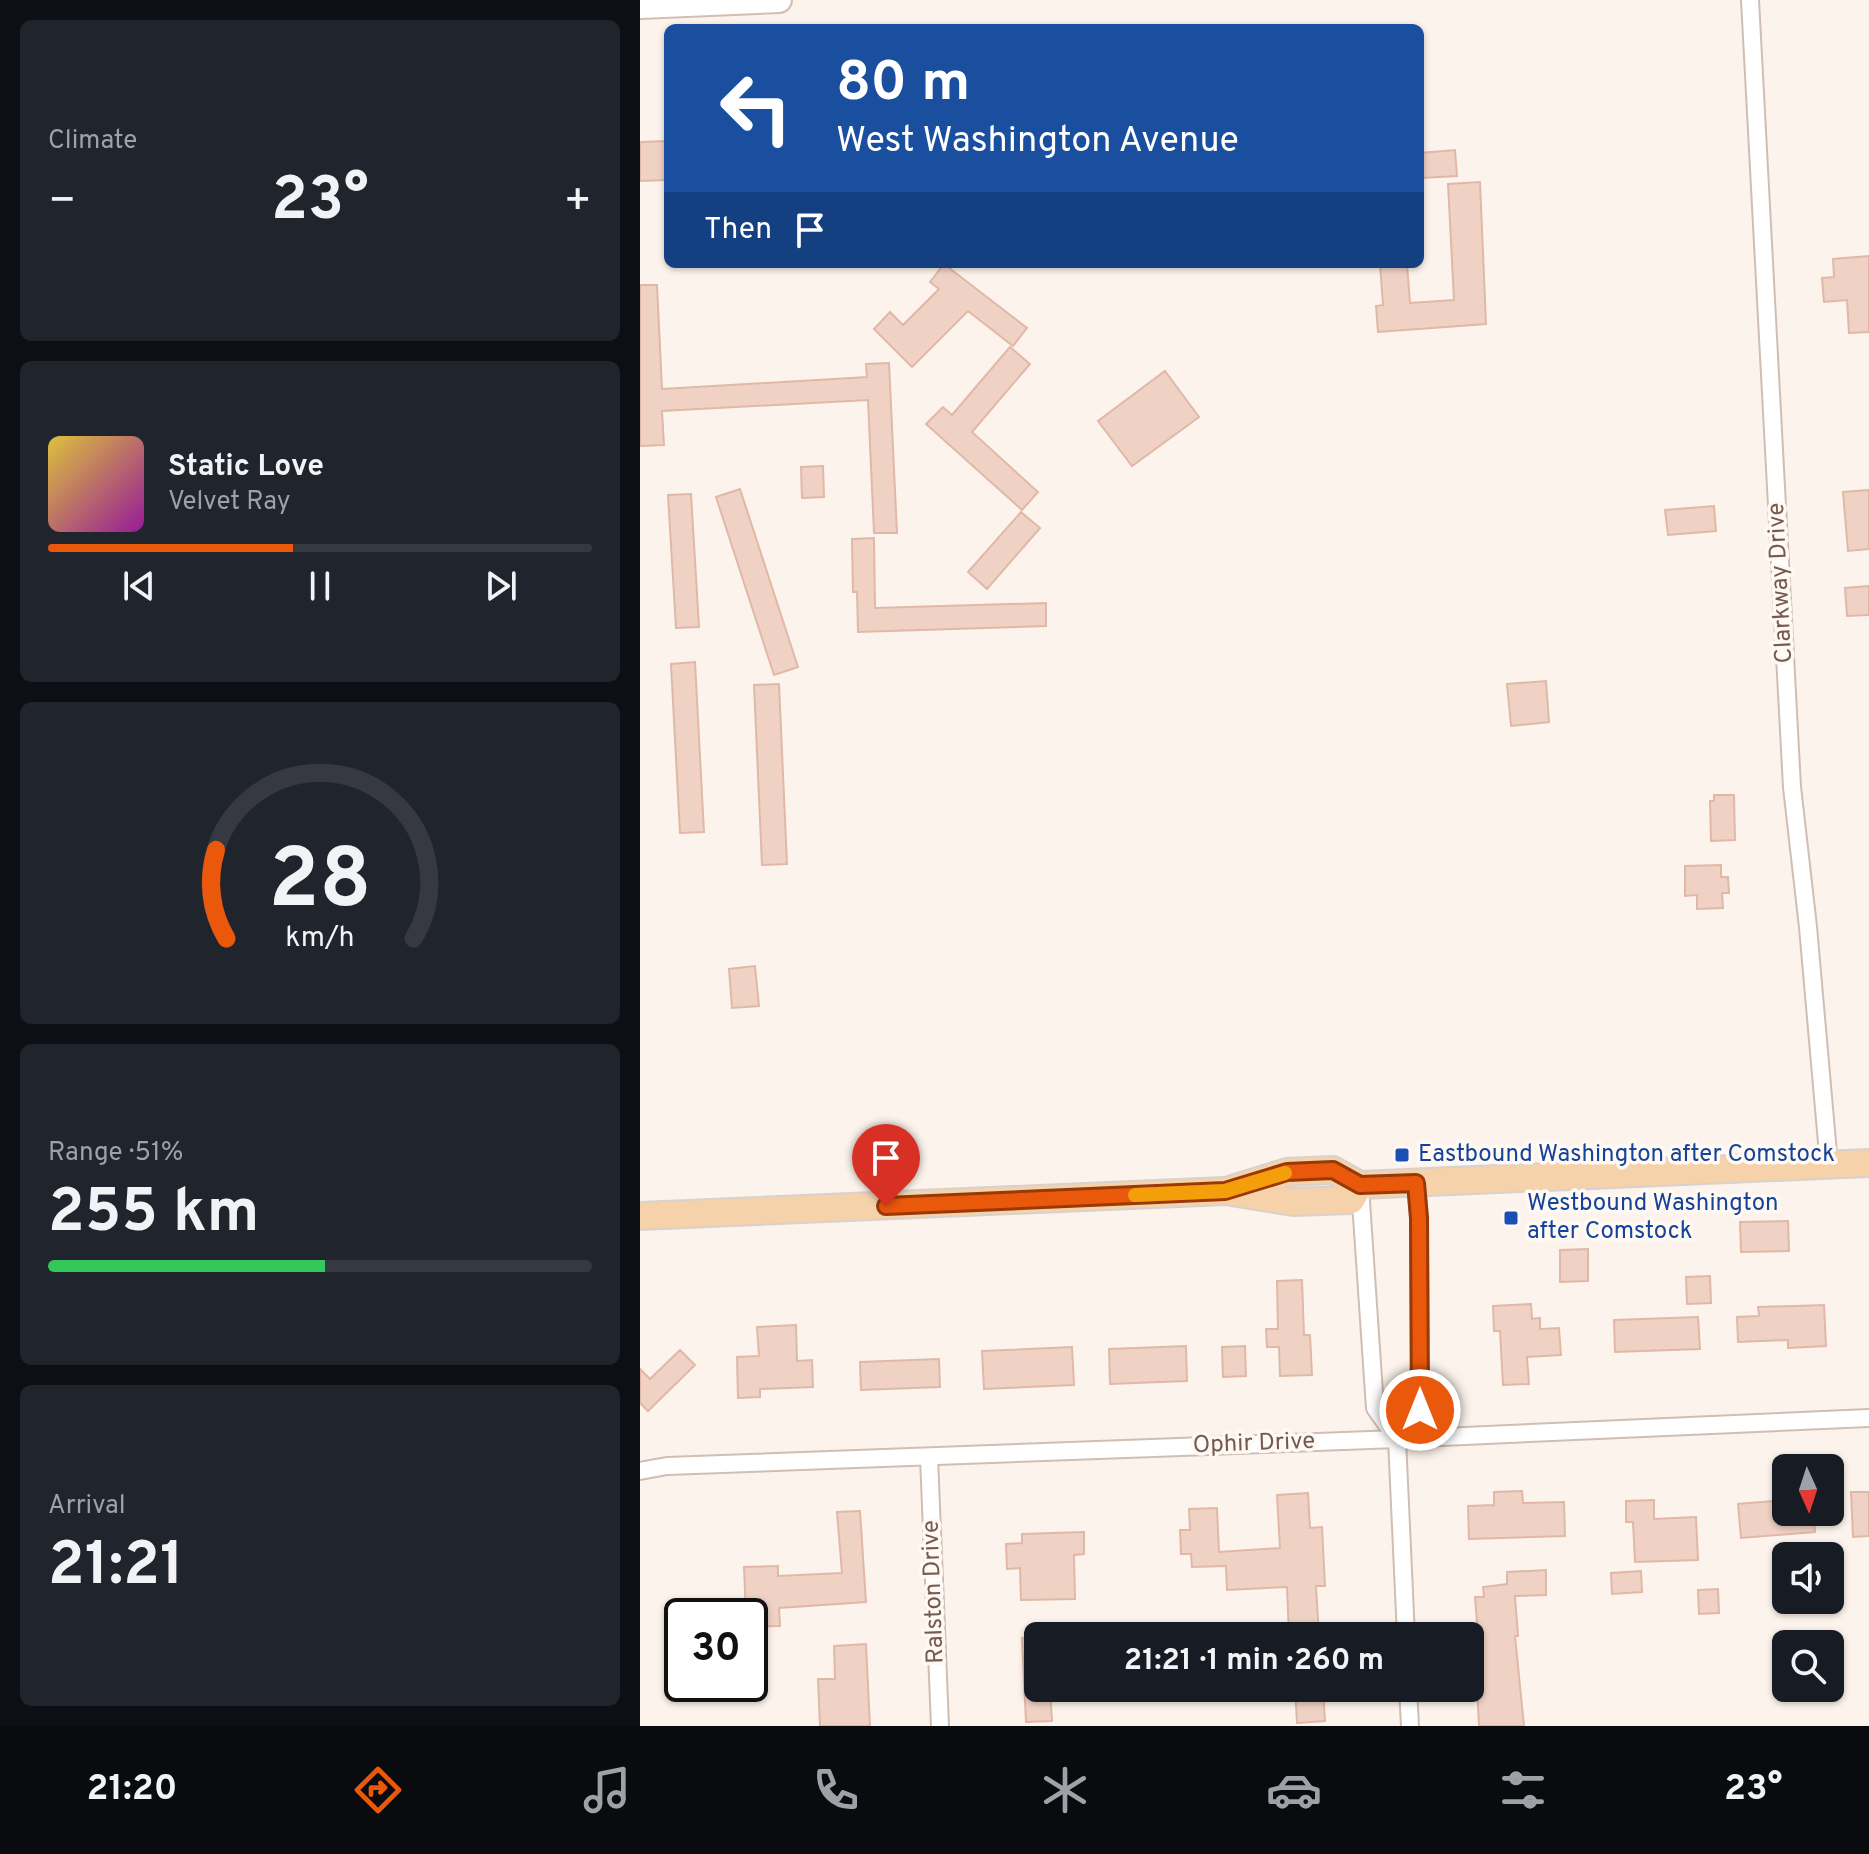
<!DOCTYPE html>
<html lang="en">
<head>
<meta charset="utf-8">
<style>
  :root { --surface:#171b24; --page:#20242c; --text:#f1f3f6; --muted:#9ea1a6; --line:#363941; --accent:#ea580c }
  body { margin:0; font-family:Overpass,sans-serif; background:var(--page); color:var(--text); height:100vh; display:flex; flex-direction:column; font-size:30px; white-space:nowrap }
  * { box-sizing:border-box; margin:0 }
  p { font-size:26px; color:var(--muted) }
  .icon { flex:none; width:44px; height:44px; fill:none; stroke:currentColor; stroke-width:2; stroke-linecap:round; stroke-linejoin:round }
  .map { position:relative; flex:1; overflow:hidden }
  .drawer { display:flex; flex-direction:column; gap:20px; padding:20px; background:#0d0f14; width:640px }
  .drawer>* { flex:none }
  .guide { position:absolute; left:24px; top:24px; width:760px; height:244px; border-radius:12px; box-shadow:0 2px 6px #0004; background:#1a4fa0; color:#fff; overflow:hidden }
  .needle { width:52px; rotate:177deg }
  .tools { position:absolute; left:1132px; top:1454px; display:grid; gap:16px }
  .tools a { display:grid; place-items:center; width:72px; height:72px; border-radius:12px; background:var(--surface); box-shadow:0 2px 6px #0004; font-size:40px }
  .speed { position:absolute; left:24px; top:1598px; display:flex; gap:16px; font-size:40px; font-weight:700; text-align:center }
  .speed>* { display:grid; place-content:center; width:104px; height:104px; border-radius:50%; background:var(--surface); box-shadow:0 2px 6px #0004; line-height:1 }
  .speed .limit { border:4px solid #111; border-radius:12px; background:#fff; color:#111 }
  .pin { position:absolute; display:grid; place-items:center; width:68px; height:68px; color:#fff; margin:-82px -34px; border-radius:50% 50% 50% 0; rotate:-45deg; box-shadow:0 0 8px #0007 }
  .pin .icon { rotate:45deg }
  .me { position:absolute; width:88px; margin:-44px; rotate:0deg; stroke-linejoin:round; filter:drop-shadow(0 0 6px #0008) }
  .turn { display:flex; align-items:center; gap:28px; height:168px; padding:0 40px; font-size:36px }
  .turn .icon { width:104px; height:104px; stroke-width:2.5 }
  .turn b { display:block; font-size:56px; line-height:68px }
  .then { display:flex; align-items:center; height:76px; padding:0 40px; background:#0003; gap:16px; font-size:30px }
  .big { font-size:60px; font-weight:700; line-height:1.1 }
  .drawer .tile { flex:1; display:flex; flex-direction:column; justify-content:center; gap:12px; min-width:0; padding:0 28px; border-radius:12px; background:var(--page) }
  .drawer .dial { align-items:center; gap:0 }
  .dial svg { height:208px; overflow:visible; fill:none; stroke:var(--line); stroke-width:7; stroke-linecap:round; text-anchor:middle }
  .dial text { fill:var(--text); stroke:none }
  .song { display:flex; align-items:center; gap:24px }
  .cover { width:96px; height:96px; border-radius:12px; background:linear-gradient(135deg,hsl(50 70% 55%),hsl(300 70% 35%)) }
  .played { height:8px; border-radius:4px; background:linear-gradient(90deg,var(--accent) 45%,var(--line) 45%) }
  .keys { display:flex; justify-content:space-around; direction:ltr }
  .heat { display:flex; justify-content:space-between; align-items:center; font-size:44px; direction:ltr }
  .charge { height:12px; border-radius:6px; background:linear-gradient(90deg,#34c759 51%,var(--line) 0) }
  .trip { position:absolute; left:384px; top:1622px; width:460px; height:80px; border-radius:12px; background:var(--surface); box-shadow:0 2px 6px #0004; font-weight:700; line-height:80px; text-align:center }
  .tab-bar { display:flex; height:128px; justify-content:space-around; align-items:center; background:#090b0e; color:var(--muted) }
  .tab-bar .icon { width:56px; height:56px }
  .tab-bar .current { color:var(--accent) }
  .tab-bar b { font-size:36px; color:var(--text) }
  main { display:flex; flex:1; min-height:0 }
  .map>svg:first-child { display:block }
  .building { fill:#f0d2c5; stroke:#e1b8a7; stroke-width:2 }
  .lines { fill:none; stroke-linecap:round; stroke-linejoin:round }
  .street-casing { stroke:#d0beb4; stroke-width:20 }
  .secondary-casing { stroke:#d3beb2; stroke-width:28 }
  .primary-casing { stroke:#d9d1ce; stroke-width:30 }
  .street { stroke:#fff; stroke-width:16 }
  .secondary { stroke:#fff; stroke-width:24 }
  .primary { stroke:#f5d2aa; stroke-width:26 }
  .route-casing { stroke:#983908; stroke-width:20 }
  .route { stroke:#ea580c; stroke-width:14 }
  .slow { stroke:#f59e0b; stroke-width:14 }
  .transit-dot { fill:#1a4fb4; stroke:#fef9f3; stroke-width:3 }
  .labels { text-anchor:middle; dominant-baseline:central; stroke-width:7; stroke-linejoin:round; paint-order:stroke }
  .street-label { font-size:24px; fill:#765a50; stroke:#fef9f3 }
  .transit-label { font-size:24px; fill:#164399; stroke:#fef9f3; text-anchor:start }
</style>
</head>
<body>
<main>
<section class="drawer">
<div class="tile"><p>Climate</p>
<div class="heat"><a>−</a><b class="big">23°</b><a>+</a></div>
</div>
<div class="tile">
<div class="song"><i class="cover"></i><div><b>Static Love</b><p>Velvet Ray</p></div></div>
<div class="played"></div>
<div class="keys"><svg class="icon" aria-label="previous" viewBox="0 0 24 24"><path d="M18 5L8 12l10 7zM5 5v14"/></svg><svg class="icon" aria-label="pause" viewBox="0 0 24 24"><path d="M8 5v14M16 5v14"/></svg><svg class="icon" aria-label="next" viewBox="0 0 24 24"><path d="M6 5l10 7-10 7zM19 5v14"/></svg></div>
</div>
<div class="tile dial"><svg viewBox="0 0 100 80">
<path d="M14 69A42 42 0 1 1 86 69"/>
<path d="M14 69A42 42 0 0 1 10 35" stroke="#ea580c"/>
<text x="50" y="56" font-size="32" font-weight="700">28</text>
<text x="50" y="72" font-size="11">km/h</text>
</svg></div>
<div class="tile"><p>Range · 51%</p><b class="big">255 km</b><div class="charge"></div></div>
<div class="tile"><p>Arrival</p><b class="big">21:21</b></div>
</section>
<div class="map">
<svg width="1229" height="1726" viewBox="0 0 1229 1726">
  <rect width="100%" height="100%" fill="#fcf4ec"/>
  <path class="building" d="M 28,141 L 28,180 L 0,181 L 0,142 Z
    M 815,150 L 817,176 L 780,178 L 780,153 Z
    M 840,182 L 846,324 L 738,332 L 736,306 L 743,305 L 740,264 L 767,264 L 770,303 L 814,300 L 808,184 Z
    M 1229,256 L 1229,332 L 1209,333 L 1207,300 L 1184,302 L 1182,278 L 1194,277 L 1193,259 Z
    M 304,264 L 387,328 L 373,346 L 328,311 L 272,367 L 234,329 L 250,312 L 263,325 L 299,289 L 290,282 Z
    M 0,285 L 17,285 L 22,389 L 227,377 L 226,364 L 249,363 L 257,533 L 234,533 L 228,400 L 22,411 L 24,445 L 0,446 Z
    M 370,347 L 390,364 L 332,432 L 398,492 L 382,510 L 286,424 L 303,407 L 312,415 Z
    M 525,371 L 559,417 L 492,466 L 458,421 Z
    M 183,466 L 184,497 L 162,498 L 161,467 Z
    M 100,489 L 158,667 L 134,675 L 76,497 Z
    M 1229,490 L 1229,549 L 1208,551 L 1203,492 Z
    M 51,494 L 59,627 L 36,628 L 28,495 Z
    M 1074,506 L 1076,531 L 1028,535 L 1025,510 Z
    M 381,512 L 400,528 L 347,589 L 328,572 Z
    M 234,538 L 235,608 L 406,603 L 406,626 L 218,632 L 217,592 L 213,592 L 212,539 Z
    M 1229,586 L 1229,615 L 1207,616 L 1205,588 Z
    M 55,662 L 64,832 L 40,833 L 31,664 Z
    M 906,681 L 909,722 L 871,726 L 867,684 Z
    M 139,684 L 147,864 L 122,865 L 114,685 Z
    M 1074,795 L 1094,795 L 1095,840 L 1071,841 L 1070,801 L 1074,801 Z
    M 1081,865 L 1081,877 L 1088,877 L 1089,893 L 1082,893 L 1083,908 L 1057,909 L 1057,895 L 1045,896 L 1045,866 Z
    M 115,966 L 119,1006 L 92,1008 L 89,969 Z
    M 1148,1221 L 1149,1251 L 1101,1252 L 1100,1222 Z
    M 948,1249 L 948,1281 L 920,1282 L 920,1250 Z
    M 1070,1276 L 1071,1303 L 1047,1304 L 1046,1277 Z
    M 662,1280 L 664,1335 L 670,1335 L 672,1375 L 640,1376 L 639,1347 L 627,1347 L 626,1329 L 638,1329 L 637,1281 Z
    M 891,1304 L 892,1319 L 900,1318 L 900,1329 L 919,1328 L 921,1355 L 887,1357 L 889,1384 L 863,1385 L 860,1331 L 854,1331 L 853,1306 Z
    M 1184,1305 L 1186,1346 L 1148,1348 L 1148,1340 L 1098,1342 L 1097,1317 L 1119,1316 L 1118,1307 Z
    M 1058,1317 L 1060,1349 L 975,1352 L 974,1320 Z
    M 156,1325 L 157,1361 L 172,1360 L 173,1387 L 120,1389 L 120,1397 L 98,1398 L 97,1357 L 119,1356 L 117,1327 Z
    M 546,1346 L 547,1381 L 470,1384 L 469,1349 Z
    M 605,1346 L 606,1376 L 583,1377 L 582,1347 Z
    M 432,1347 L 434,1385 L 344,1389 L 342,1351 Z
    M 40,1350 L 55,1365 L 8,1411 L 0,1403 L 0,1369 L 10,1379 Z
    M 299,1359 L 300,1387 L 221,1390 L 220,1362 Z
    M 882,1491 L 883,1503 L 924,1502 L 925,1536 L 829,1539 L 828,1506 L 854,1505 L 854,1492 Z
    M 1211,1492 L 1229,1492 L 1229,1536 L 1213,1537 Z
    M 668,1493 L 670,1528 L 682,1527 L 685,1586 L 676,1586 L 679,1636 L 649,1636 L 647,1587 L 587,1590 L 586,1566 L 552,1567 L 551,1554 L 541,1554 L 540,1530 L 550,1530 L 549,1509 L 577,1508 L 579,1552 L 640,1548 L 637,1495 Z
    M 1014,1500 L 1014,1519 L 1056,1517 L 1058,1560 L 995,1562 L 993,1522 L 986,1522 L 986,1501 Z
    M 1146,1500 L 1146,1512 L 1173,1512 L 1175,1532 L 1101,1538 L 1098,1504 Z
    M 220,1511 L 226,1602 L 139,1608 L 140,1626 L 110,1627 L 110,1616 L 106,1616 L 104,1567 L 138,1566 L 138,1576 L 202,1573 L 197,1512 Z
    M 444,1532 L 444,1554 L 434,1555 L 435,1599 L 381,1600 L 380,1568 L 367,1569 L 366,1544 L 382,1543 L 382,1534 Z
    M 906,1570 L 906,1595 L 875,1596 L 878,1636 L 875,1636 L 884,1726 L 839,1726 L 837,1687 L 842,1687 L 835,1597 L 844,1597 L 843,1587 L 867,1584 L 867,1572 Z
    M 1001,1571 L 1002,1592 L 972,1594 L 971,1573 Z
    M 1078,1589 L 1079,1613 L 1059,1614 L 1058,1590 Z
    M 398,1637 L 398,1688 L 410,1688 L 412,1721 L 386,1722 L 382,1638 Z
    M 226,1644 L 230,1726 L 180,1726 L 178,1679 L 195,1679 L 194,1646 Z
    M 655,1688 L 683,1688 L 685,1721 L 657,1723 Z"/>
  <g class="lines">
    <g class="street-casing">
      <path id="street" d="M 1110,0 L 1152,787 L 1168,927 L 1189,1165
        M 720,1187 L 735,1408 L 757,1439 L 766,1636
        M 757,1439 L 780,1410 L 779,1218 L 776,1183
        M 289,1457 L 300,1726
        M 0,1471 L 27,1466 L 757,1439 L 1229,1418
        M 768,1688 L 770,1726"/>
    </g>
    <g class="secondary-casing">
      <path id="secondary" d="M 0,6 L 139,0"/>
    </g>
    <g class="primary-casing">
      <path id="primary" d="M 592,1189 L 647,1172 L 693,1170 L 720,1185 L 1229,1163
        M 0,1216 L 585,1191 L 653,1202 L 711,1200 L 720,1185"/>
    </g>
    <use href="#street" class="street"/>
    <use href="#secondary" class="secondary"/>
    <use href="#primary" class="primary"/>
  </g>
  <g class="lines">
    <g class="route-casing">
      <path id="route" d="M 246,1206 L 585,1191 L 647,1172 L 693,1170 L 720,1185 L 776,1183 L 779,1218 L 780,1410"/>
    </g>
    <use href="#route" class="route"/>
    <path class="slow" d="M 495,1195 L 585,1191 L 645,1173"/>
  </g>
  <g class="transit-dot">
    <rect x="754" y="1147" width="16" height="16" rx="4"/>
    <rect x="863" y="1210" width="16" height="16" rx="4"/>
  </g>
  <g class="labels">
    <g class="street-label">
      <text transform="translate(1141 583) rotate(-93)">Clarkway Drive</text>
      <text transform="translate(614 1444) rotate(-2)">Ophir Drive</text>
      <text transform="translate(294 1592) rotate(-92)">Ralston Drive</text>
    </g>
    <g class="transit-label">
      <text x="778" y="1155">Eastbound Washington after Comstock</text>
      <text x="887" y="1204">Westbound Washington<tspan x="887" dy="28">after Comstock</tspan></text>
    </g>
  </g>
</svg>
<div class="tools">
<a><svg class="needle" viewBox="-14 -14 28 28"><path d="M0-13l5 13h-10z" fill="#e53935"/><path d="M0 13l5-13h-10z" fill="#9ea1a6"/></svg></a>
<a><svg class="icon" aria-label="sound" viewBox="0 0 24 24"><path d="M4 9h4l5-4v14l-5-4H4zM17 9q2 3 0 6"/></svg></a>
<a><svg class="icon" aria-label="search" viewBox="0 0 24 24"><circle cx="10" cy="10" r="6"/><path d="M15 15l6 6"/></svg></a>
</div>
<div class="speed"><div class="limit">30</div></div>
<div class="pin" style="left:246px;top:1206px;background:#d93025"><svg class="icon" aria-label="arrive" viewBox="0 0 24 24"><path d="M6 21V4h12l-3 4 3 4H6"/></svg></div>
<svg class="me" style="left:780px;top:1410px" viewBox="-20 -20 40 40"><circle r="17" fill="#ea580c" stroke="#fff" stroke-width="3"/><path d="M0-11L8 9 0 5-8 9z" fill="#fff"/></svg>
<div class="trip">21:21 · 1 min · 260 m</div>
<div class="guide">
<div class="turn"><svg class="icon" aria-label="left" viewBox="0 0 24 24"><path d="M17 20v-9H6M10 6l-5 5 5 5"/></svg><div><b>80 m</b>West Washington Avenue</div></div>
<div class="then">Then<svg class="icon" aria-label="arrive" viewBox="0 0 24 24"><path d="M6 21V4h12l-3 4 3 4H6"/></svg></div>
</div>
</div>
</main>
<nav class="tab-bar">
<b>21:20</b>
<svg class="icon current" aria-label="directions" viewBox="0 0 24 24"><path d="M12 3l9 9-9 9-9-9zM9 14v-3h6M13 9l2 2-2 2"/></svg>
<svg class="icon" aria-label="music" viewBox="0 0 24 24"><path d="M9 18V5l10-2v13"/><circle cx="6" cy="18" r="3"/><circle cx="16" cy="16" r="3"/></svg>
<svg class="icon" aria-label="phone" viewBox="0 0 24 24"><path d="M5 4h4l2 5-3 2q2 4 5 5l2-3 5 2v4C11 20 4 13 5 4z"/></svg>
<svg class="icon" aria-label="climate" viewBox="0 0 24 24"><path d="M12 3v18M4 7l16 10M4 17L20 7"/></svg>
<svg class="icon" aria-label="car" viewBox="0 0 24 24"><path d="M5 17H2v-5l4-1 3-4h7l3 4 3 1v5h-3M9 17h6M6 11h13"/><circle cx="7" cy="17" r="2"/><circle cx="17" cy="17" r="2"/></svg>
<svg class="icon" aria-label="filters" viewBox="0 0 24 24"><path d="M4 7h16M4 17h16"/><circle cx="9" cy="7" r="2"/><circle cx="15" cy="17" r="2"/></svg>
<b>23°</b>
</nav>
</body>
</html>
